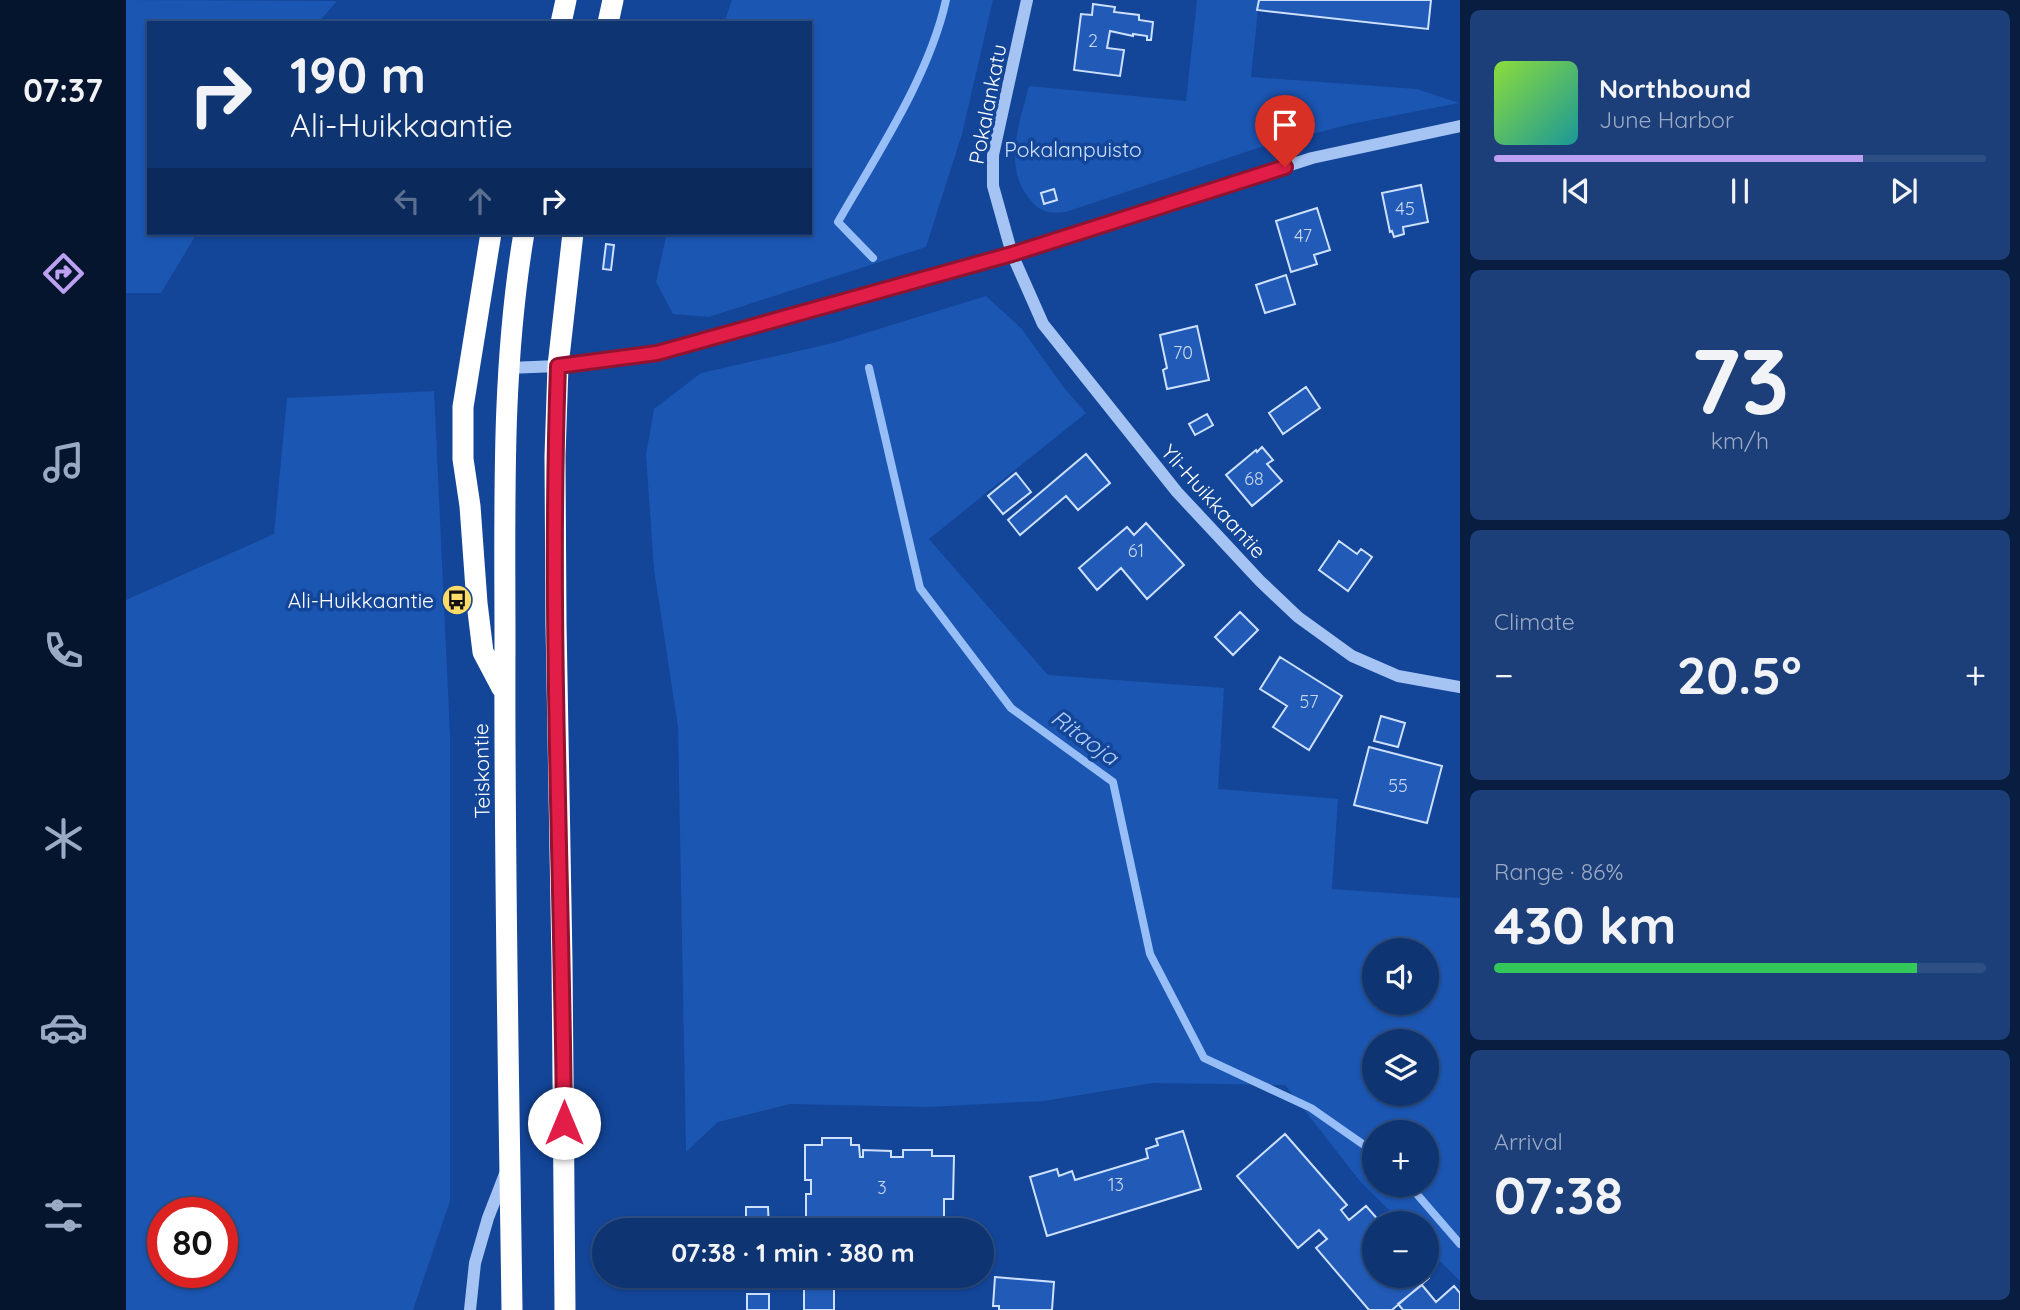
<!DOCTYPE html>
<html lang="en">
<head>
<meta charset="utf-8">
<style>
  :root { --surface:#0e3472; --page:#1c3f7a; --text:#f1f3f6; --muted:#9baac4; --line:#2e4f84; --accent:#bca0f2 }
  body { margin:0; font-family:Quicksand,sans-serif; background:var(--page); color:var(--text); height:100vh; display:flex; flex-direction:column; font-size:26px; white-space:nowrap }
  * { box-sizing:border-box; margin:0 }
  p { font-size:23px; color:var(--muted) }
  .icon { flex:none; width:38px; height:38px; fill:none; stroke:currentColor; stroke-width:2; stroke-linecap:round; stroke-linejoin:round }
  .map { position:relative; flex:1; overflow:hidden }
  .details { display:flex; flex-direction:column; gap:10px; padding:10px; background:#081d3f; width:560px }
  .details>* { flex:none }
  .hud { position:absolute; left:21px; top:21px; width:665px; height:214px; border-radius:0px; box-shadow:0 2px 5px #0004,0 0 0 2px var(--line); background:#0e3472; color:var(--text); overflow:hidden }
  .tools { position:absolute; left:1236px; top:938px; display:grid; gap:14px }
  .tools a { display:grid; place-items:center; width:77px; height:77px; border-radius:50%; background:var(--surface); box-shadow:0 2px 5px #0004,0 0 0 2px var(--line); font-size:35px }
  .speed { position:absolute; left:21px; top:1197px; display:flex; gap:14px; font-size:35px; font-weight:700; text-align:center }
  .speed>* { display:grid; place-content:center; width:91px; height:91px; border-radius:50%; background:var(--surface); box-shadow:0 2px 5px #0004,0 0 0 2px var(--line); line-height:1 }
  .speed .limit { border:10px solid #d22; background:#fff; color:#111 }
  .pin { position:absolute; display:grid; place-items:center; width:60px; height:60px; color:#fff; margin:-72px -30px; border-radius:50% 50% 50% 0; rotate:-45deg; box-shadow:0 0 7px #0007 }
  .pin .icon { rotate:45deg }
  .me { position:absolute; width:77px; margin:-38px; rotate:0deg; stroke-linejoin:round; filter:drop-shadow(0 0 5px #0008) }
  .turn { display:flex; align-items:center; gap:24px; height:147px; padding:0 28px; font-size:32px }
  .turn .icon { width:91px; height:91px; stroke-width:2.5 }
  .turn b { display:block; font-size:49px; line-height:60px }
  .lanes { display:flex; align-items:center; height:66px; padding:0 28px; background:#0003; justify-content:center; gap:35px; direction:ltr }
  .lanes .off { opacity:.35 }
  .big { font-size:52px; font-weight:700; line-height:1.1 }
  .details .widget { flex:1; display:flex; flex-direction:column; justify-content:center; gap:10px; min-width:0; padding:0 24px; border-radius:10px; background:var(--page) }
  .details .dial { align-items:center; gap:0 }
  .dial b { font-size:91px; line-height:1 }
  .song { display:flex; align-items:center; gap:21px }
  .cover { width:84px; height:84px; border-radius:10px; background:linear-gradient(135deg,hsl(90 70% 55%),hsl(180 70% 35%)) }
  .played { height:7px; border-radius:4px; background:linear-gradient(90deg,var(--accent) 75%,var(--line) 75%) }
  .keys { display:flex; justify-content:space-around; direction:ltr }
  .heat { display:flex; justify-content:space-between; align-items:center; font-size:38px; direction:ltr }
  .charge { height:10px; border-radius:5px; background:linear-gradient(90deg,#34c759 86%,var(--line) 0) }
  .trip { position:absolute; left:466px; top:1218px; width:402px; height:70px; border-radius:35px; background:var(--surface); box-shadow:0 2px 5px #0004,0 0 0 2px var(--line); font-weight:700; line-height:70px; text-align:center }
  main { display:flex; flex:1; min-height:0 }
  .dock { display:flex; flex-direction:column; width:126px; justify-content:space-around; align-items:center; background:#06152e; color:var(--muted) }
  .dock .icon { width:49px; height:49px }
  .dock .on { color:var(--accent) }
  .dock b { font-size:32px; color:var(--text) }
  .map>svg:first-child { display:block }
  .green { fill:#1b56b2; fill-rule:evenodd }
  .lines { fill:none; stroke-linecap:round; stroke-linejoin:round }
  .stream { stroke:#97bef6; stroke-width:8 }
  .building { fill:#215bb7; stroke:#cde0fd; stroke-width:2 }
  .minor { stroke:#a5c4f3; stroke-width:12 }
  .highway { stroke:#fff; stroke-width:21 }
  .route-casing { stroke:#92132f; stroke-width:18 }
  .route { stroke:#e11d48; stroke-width:12 }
  .labels { text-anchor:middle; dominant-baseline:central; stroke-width:7; stroke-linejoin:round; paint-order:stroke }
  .number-label { font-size:18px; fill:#c8d6ed }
  .street-label { font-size:21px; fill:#fff; stroke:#134598 }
  .park-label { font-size:21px; fill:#cde0fd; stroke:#134598 }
  .poi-label { font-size:21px; fill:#fff; stroke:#134598; text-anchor:end }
  .water-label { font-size:23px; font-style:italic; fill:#b2cefa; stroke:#134598 }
</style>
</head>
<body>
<main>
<nav class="dock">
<b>07:37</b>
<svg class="icon on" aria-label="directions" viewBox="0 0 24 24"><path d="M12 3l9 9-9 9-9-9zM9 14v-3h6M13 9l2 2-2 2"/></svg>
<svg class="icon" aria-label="music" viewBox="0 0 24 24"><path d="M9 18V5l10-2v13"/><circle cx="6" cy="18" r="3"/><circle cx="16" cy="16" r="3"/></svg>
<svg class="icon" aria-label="phone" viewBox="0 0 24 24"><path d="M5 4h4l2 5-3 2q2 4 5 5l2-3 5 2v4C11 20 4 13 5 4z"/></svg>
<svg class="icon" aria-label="climate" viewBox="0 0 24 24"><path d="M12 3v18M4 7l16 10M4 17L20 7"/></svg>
<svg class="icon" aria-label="car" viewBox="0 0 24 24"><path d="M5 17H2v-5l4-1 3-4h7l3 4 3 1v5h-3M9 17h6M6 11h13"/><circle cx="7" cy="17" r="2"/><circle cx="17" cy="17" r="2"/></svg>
<svg class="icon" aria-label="filters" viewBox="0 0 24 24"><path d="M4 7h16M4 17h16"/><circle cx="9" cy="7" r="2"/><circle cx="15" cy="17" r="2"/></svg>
</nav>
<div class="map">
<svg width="1334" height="1310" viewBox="0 0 1334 1310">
  <rect width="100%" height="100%" fill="#134598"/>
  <path class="green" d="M 0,0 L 211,1 L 192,23 L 23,23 L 23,233 L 71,233 L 35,293 L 0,293 Z
    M 606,0 L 867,0 L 836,134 L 800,247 L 583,317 L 547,314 L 530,282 L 541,233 L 684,233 L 684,23 L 598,23 Z
    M 1071,0 L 1133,0 L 1125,77 L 1291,89 L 1333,103 L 1225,124 L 1135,147 L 940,212 C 922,214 913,212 902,197 C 877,165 894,122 903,86 L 1060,101 Z
    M 860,296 L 895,328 L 939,389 L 960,413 L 803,539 L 922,675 L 1098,688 L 1092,789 L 1212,799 L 1206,889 L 1334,898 L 1334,1281 L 1300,1247 L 1300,1223 L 1276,1223 L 1233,1180 L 1159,1085 L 1027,1083 L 918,1101 L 802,1107 L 664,1104 L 592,1122 L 560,1152 L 552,727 L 528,569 L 520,455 L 528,409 L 575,373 L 707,343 ZM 1300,950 L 1300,1003 L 1248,1003 L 1248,950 ZM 1300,1041 L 1300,1094 L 1248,1094 L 1248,1041 ZM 1300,1132 L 1300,1185 L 1248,1185 L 1248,1132 Z
    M 308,391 L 324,734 L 324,1201 L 287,1310 L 0,1310 L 0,600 L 148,534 L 161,398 ZM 37,1213 L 96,1213 L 96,1272 L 37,1272 Z"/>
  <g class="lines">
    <path class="stream" d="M 747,258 L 712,222 C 751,154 803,77 820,0
      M 743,368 L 794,588 L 885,708 L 987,782 L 1024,954 L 1078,1058 L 1185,1108 L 1248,1152
      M 1283,1185 L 1334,1244"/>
  </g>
  <path class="building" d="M 1133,0 L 1305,0 L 1302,29 L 1131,10 Z
    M 967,4 L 989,7 L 988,12 L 1013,15 L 1013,20 L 1027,22 L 1025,40 L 1021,40 L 1021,36 L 1007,34 L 1007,36 L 984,31 L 981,48 L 998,50 L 994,76 L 948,70 L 955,14 L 966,15 Z
    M 1295,185 L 1302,222 L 1277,227 L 1278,234 L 1268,237 L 1266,231 L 1264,232 L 1256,193 Z
    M 928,189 L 931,200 L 918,204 L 915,193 Z
    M 1191,208 L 1204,250 L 1188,255 L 1191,264 L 1165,272 L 1150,221 Z
    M 480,244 L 488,245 L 485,270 L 477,269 Z
    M 1160,275 L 1169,304 L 1139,313 L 1130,285 Z
    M 1071,326 L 1083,380 L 1041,389 L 1037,370 L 1041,368 L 1034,335 Z
    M 1180,387 L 1194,408 L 1157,434 L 1143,413 Z
    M 1081,414 L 1087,425 L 1069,435 L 1063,424 Z
    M 1136,447 L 1147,460 L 1141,464 L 1156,481 L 1126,506 L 1100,475 L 1130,450 L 1131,452 Z
    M 960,454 L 984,483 L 952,510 L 940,496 L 894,535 L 882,520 Z
    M 890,473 L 905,492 L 877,514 L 862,496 Z
    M 1020,523 L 1058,565 L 1021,599 L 995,568 L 971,590 L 953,568 L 1001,527 L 1008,535 Z
    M 1213,541 L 1231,554 L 1235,549 L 1246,557 L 1222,591 L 1193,570 Z
    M 1114,612 L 1132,630 L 1107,655 L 1089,637 Z
    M 1154,657 L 1216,696 L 1183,750 L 1147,727 L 1161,706 L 1134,689 Z
    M 1255,716 L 1279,723 L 1272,747 L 1248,741 Z
    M 1243,747 L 1316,766 L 1301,823 L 1228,805 Z
    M 1057,1131 L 1075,1189 L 921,1236 L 904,1177 L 931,1169 L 933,1176 L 946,1171 L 949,1180 L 1022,1158 L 1020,1149 L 1032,1145 L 1030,1139 Z
    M 1159,1134 L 1221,1205 L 1215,1210 L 1223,1220 L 1240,1206 L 1255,1223 L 1248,1223 L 1248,1276 L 1300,1275 L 1303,1278 L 1266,1310 L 1243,1310 L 1190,1248 L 1201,1239 L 1193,1230 L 1172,1248 L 1111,1176 Z
    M 696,1138 L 725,1138 L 725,1145 L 733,1145 L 734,1157 L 737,1157 L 737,1150 L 765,1151 L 765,1157 L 777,1157 L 777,1150 L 806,1150 L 806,1156 L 828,1156 L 827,1199 L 818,1199 L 818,1226 L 808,1226 L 808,1230 L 780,1230 L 780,1228 L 767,1228 L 767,1230 L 738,1230 L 738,1227 L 725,1227 L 725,1230 L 697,1230 L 697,1227 L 680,1227 L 680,1194 L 685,1194 L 685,1180 L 679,1180 L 679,1145 L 696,1145 Z
    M 620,1207 L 642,1207 L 643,1230 L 620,1230 Z
    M 678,1276 L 708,1276 L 708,1310 L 678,1310 Z
    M 869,1277 L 928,1282 L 926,1310 L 873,1310 L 873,1306 L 867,1306 Z
    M 1296,1285 L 1310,1302 L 1328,1286 L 1334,1293 L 1334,1310 L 1277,1310 L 1272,1304 Z
    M 621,1294 L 643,1294 L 643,1310 L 621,1310 Z"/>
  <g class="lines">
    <path class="minor" d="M 901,0 L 867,155 L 867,186 L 886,254 L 917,324 L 1051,492 L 1134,581 L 1172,617 L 1226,656 L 1272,676 L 1334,687
      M 381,368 L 432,366 L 531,353 L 886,254 L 1186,158 L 1334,126
      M 344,1310 L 349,1263 L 362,1218 L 379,1174"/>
    <path class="highway" d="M 435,23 L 440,0
      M 482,23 L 487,0
      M 365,233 L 337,407 L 337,459 L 344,506 L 351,603 L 357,652 L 376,688
      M 386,1310 C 383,1088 378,866 379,643 C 379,505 375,370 398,233
      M 439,1310 L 436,962 L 430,623 L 429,456 L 432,366 L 447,233"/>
  </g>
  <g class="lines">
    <g class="route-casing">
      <path id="route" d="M 438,1123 C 436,871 423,618 432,366 L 531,353 L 886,254 L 1159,167"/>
    </g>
    <use href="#route" class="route"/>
  </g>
  <defs>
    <g id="bus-disc" transform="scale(1.575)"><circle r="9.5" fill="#ffdc67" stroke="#134598"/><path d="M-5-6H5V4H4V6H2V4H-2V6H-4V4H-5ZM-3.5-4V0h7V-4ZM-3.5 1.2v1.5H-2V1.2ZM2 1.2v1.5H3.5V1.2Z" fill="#111"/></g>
  </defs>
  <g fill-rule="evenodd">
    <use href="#bus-disc" x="331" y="600"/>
  </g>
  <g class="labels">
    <g class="number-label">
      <text x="967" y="40">2</text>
      <text x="1279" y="208">45</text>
      <text x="1177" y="235">47</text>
      <text x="1057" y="352">70</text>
      <text x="1128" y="478">68</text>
      <text x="1010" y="550">61</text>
      <text x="1183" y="701">57</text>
      <text x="1272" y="785">55</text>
      <text x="990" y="1184">13</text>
      <text x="756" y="1187">3</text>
    </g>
    <g class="street-label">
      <text transform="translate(861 104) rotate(-79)">Pokalankatu</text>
      <text transform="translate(1088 501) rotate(48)">Yli-Huikkaantie</text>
      <text transform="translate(355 771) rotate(-91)">Teiskontie</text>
    </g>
    <g class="park-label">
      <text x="947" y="149">Pokalanpuisto</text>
    </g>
    <g class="poi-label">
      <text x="308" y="600">Ali-Huikkaantie</text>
    </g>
    <g class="water-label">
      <text transform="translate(959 737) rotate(36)">Ritaoja</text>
    </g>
  </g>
</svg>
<div class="tools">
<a><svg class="icon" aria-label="sound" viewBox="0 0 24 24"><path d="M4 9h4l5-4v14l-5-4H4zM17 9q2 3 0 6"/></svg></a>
<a><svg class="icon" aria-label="layers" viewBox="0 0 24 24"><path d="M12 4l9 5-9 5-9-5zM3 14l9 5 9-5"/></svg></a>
<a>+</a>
<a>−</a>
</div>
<div class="speed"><div class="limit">80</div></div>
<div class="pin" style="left:1159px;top:167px;background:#d93025"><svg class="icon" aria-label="arrive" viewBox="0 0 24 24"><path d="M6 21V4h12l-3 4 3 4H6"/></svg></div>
<svg class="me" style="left:438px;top:1123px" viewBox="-20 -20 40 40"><circle r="19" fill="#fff"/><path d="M0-13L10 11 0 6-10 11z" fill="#e11d48"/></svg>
<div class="trip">07:38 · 1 min · 380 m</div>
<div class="hud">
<div class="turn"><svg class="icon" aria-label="right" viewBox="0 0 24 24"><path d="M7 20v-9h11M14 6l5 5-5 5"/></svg><div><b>190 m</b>Ali-Huikkaantie</div></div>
<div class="lanes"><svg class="icon off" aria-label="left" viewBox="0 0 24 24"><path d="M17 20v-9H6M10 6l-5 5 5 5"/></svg><svg class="icon off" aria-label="ahead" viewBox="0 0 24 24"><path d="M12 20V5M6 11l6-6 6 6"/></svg><svg class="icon" aria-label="right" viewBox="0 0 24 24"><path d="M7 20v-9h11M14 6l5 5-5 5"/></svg></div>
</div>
</div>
<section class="details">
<div class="widget">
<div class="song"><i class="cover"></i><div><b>Northbound</b><p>June Harbor</p></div></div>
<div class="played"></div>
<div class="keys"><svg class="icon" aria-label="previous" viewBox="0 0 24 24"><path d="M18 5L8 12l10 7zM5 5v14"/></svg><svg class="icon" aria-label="pause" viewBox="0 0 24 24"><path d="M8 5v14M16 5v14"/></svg><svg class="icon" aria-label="next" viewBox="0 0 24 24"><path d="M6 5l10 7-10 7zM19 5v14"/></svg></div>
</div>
<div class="widget dial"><b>73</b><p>km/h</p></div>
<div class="widget"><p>Climate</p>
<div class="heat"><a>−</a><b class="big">20.5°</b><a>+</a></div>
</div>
<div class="widget"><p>Range · 86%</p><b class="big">430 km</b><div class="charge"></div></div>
<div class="widget"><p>Arrival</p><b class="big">07:38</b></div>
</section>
</main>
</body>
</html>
